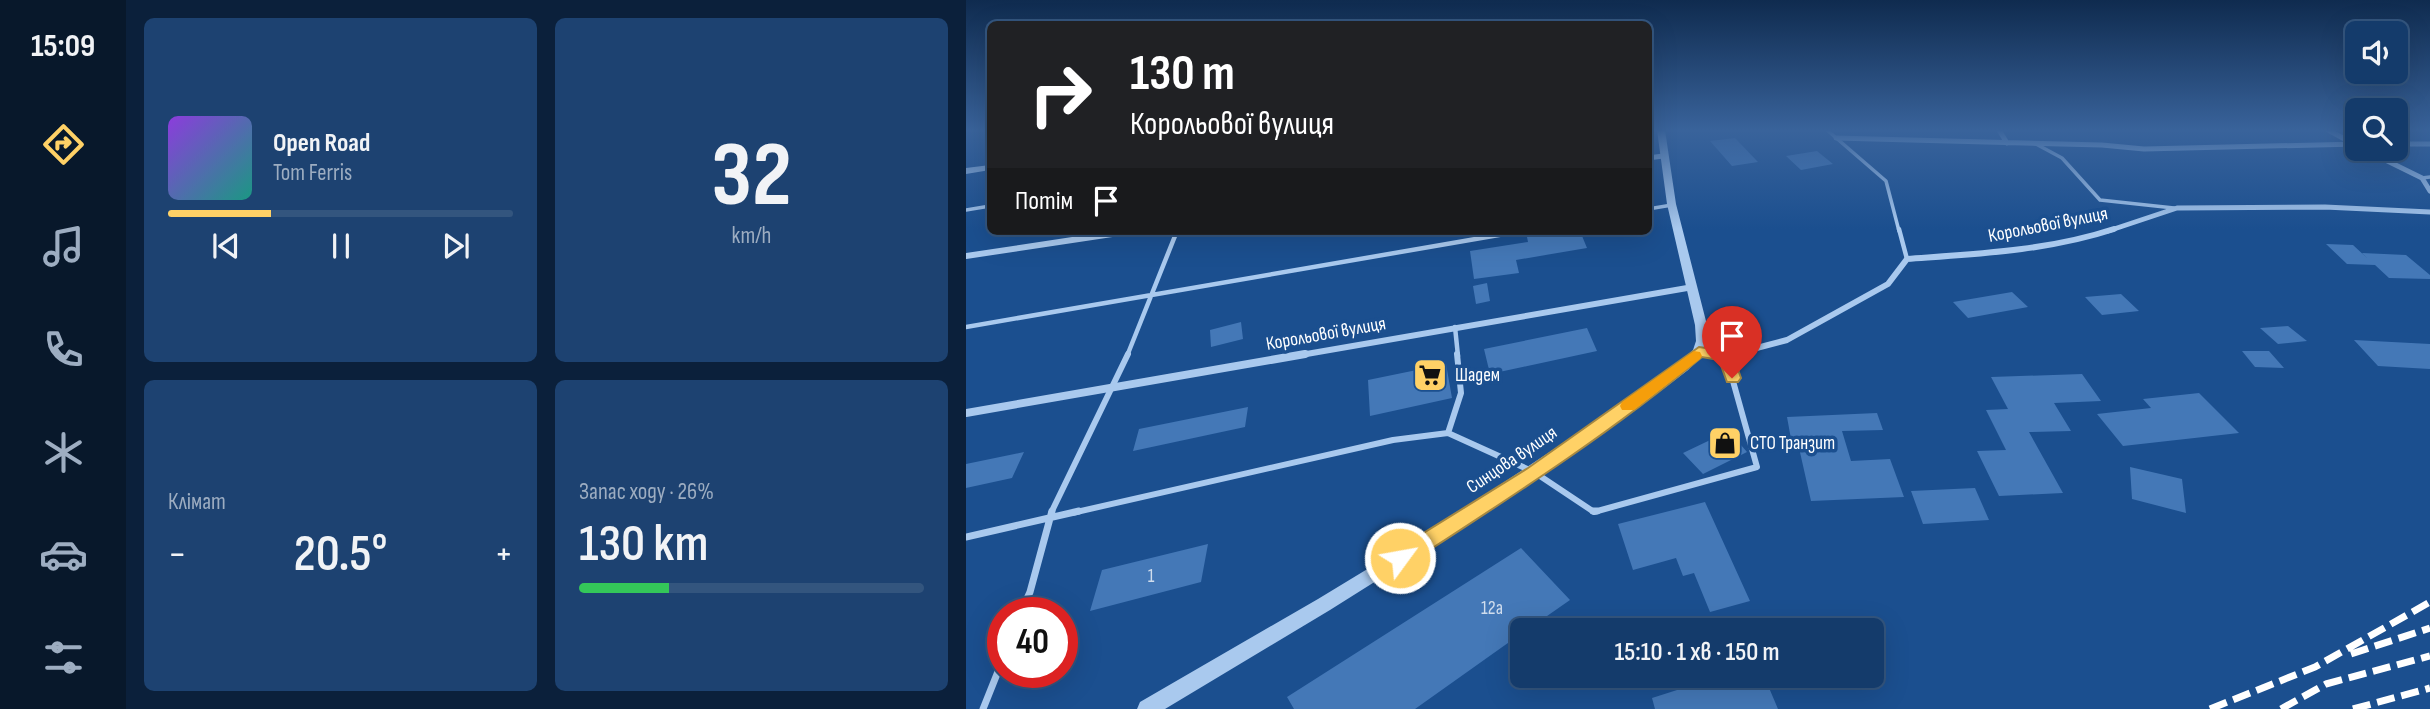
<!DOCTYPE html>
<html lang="uk">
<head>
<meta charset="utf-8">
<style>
  :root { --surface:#143b6b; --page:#1d4271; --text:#f1f3f6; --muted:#9dadc1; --line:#33557e; --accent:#ffd166 }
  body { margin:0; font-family:"Sofia Sans Condensed",sans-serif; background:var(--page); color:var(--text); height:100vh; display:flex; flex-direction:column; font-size:26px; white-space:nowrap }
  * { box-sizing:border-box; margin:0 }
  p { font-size:23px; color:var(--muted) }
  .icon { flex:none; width:38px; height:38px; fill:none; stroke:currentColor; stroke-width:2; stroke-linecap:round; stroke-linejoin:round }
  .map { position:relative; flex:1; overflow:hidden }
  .sheet { display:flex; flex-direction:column; gap:18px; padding:18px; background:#0b203b; width:840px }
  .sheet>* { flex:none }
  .hud { position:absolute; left:21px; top:21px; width:665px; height:214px; border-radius:10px; box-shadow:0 7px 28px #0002,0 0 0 2px var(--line); background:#202124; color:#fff; overflow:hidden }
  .fabs { position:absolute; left:1379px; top:21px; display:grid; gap:14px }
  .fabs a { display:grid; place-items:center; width:63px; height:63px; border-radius:10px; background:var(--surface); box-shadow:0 7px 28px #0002,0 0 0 2px var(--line); font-size:35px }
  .speed { position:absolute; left:21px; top:597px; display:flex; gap:14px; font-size:35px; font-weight:700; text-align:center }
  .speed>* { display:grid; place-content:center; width:91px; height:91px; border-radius:50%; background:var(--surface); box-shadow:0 7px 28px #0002,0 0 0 2px var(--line); line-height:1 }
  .speed .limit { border:10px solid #d22; background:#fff; color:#111 }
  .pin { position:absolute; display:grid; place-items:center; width:60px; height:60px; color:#fff; margin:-72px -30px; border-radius:50% 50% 50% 0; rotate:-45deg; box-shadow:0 0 7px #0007 }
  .pin .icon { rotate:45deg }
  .me { position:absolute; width:77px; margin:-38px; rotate:58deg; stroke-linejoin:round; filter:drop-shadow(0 0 5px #0008) }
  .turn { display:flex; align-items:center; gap:24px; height:147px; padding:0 28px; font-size:32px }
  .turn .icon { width:91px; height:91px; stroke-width:2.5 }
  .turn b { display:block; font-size:49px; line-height:60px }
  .then { display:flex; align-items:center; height:66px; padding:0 28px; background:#0003; gap:14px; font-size:26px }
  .big { font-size:52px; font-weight:600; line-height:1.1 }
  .sheet .card { flex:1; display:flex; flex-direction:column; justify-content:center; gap:10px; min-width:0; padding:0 24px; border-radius:10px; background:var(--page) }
  .sheet .dial { align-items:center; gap:0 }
  .dial b { font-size:91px; line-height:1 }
  .song { display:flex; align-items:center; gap:21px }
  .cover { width:84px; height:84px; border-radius:10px; background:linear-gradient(135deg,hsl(270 70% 55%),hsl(170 70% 35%)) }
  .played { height:7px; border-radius:4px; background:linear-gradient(90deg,var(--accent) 30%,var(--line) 30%) }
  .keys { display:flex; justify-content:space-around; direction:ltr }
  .heat { display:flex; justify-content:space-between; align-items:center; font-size:38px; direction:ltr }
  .charge { height:10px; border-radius:5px; background:linear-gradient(90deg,#34c759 26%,var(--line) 0) }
  .sheet .tiles { flex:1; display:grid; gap:18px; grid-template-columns:repeat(2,1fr) }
  .trip { position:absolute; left:544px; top:618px; width:374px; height:70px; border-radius:10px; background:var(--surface); box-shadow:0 7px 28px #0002,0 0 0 2px var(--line); font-weight:600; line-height:70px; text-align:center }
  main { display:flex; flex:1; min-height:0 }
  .menu { display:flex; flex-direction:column; width:126px; justify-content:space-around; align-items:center; background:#08182b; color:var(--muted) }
  .menu .icon { width:49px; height:49px }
  .menu .selected { color:var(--accent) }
  .menu b { font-size:32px; color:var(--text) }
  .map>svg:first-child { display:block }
  .building { fill:#4478b7 }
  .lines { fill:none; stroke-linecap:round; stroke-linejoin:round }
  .service-far3 { stroke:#a9c9ee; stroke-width:3.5 }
  .service-far2 { stroke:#a9c9ee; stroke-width:4.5 }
  .service-far1 { stroke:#a9c9ee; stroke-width:6 }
  .service { stroke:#a9c9ee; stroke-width:7 }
  .minor-far2 { stroke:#a9c9ee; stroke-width:5 }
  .minor-far1 { stroke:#a9c9ee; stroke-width:6 }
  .minor { stroke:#a9c9ee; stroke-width:8 }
  .tertiary { fill:#a9c9ee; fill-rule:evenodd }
  .rail { stroke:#fff; stroke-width:7; stroke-dasharray:18 7; stroke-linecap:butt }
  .route { fill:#ffd166; stroke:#a68842; stroke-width:2 }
  .slow { fill:#f59e0b }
  .labels { text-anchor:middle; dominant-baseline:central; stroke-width:7; stroke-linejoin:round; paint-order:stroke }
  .street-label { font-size:19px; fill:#fff; stroke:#1b4f8f }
  .poi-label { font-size:19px; fill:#fff; stroke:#1b4f8f; text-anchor:start }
  .near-number-label { font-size:19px; fill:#d0dded }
</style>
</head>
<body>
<main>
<nav class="menu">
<b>15:09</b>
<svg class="icon selected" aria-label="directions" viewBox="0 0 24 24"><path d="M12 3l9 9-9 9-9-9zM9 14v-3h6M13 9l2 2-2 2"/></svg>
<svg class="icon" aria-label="music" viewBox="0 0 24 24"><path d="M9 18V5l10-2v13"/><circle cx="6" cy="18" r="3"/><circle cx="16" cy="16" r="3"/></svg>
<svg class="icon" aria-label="phone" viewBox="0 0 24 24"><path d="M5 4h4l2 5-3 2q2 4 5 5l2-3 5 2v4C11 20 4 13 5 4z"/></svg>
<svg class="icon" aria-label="climate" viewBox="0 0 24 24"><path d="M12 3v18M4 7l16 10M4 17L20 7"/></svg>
<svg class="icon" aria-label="car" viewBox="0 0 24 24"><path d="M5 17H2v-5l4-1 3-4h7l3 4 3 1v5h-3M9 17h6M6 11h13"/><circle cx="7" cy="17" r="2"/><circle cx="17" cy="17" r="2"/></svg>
<svg class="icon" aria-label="filters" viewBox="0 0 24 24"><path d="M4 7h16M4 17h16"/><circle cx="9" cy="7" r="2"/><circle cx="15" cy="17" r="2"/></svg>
</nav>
<section class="sheet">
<div class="tiles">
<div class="card">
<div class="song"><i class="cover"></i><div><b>Open Road</b><p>Tom Ferris</p></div></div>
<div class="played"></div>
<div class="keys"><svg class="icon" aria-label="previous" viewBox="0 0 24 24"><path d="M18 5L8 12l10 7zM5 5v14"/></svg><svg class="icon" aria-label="pause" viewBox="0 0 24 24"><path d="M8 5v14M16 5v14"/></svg><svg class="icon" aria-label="next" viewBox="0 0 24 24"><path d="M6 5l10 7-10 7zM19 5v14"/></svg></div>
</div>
<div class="card dial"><b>32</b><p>km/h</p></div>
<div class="card"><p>Клімат</p>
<div class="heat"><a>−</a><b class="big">20.5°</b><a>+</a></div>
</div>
<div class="card"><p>Запас ходу · 26%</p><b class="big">130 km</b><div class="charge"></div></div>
</div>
</section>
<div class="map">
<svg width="1464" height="709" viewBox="0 0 1464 709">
  <rect width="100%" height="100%" fill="#1b4f8f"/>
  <path class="building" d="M 769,138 L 792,162 L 766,166 L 744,141 Z
    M 851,151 L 867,164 L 835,170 L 820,156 Z
    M 598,231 L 614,231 L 621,248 L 550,260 L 553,273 L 508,279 L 504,251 L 562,242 L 561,237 Z
    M 1360,244 L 1387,245 L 1401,258 L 1396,253 L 1440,255 L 1464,275 L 1464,279 L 1423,278 L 1409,265 L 1381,264 Z
    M 521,283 L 524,301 L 510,304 L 507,286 Z
    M 1046,292 L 1062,307 L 1002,318 L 987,302 Z
    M 1155,294 L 1173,311 L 1136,315 L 1119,297 Z
    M 275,322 L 277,339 L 245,347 L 244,330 Z
    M 1322,326 L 1341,341 L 1312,344 L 1294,328 Z
    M 621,328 L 631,351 L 524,374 L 518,349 Z
    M 1388,340 L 1464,344 L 1464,369 L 1412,366 Z
    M 1276,351 L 1303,351 L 1318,368 L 1289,367 Z
    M 480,364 L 486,398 L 404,416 L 402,380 Z
    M 1116,374 L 1135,401 L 1088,403 L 1105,431 L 1063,432 L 1097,493 L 1033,496 L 1011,451 L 1040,450 L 1020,410 L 1042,409 L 1025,377 Z
    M 1233,393 L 1273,433 L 1157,446 L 1131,414 L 1185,408 L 1177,399 Z
    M 282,407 L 279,427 L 167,451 L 173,429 Z
    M 911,413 L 917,430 L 876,431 L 885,461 L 924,459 L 938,497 L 845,501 L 831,439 L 825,439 L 821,417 Z
    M 763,431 L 781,452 L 737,474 L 717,453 Z
    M 58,452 L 46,478 L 0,488 L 0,464 Z
    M 1164,467 L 1216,479 L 1220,513 L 1166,499 Z
    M 1009,488 L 1023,520 L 957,524 L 945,491 Z
    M 739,502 L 784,601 L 744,612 L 728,573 L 717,576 L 710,558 L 667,570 L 652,524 Z
    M 242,544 L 235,582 L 124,611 L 136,570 Z
    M 555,548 L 604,600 L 561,630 L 556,630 L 556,633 L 449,709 L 328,709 L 321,697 Z
    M 755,676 L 798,676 L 812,709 L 689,709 L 686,698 Z"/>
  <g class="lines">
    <path class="service-far3" d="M 861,130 L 920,181 L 933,231
      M 1070,144 L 1096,158 L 1134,200 L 1208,208
      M 1456,178 L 1464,177
      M 682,209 L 706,205
      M 0,210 L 24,206"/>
    <path class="service-far2" d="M 933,229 L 941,259
      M 0,327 L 556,231
      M 489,327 L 492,356
      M 161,356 L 211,231"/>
    <path class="service-far1" d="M 482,433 L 495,393 L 491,354
      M 85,513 L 162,354
      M 106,513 L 427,440 L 482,433 L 568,472 L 628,512 L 791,467 L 760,356"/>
    <path class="service" d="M 627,511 L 631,511
      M 0,537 L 113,511
      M 55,612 L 64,592 L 86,511
      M 17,709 L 37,659"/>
    <path class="minor-far2" d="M 1033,130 L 1041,143
      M 1362,130 L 1386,143
      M 870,138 L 1136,145 L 1178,149 L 1391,144
      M 1430,144 L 1464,144
      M 1397,149 L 1456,178 L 1464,191
      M 682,158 L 697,156
      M 1142,231 L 1211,208 L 1359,207 L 1464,212"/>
    <path class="minor-far1" d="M 0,256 L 166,231
      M 733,351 L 760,356
      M 329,356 L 727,287
      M 760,356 L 821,340 L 922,284 L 941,259 C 1010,254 1081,251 1148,229"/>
    <path class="minor" d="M 750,354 L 767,354
      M 0,413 L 339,354"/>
    <path class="tertiary" d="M 691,130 L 699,130 L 710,204 L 741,325 L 742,341 L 737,354 L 722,370 L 697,389 L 480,537 L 364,610 L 199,709 L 171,709 L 174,702 L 352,599 L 469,528 L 688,383 L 713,364 L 727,350 L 730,341 L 729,325 L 701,204 Z
      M 24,165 L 24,170 L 0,174 L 0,168 Z"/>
    <path class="rail" d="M 1385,654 L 1464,628
      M 1244,709 L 1349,667 L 1464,602
      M 1315,709 L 1360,684 L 1464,656
      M 1387,709 L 1464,688"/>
  </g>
  <linearGradient id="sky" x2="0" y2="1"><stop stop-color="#0f2b4f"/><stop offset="0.57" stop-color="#39639b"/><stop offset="1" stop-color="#39639b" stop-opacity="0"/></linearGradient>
  <rect width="1464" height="229" fill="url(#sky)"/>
  <path class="route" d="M 733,347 L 766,352 L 775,378 L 772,382 L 761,382 L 753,360 L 736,357 C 644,434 542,499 442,564 L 434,567 L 427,564 L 424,558 L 427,552 L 562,468 Z"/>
  <path class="slow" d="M 728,351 L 734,352 L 736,356 L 734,359 L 668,410 L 656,410 L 654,406 L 656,402 Z"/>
  <defs>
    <g id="supermarket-square" transform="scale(1.75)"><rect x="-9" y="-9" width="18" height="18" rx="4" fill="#ffd166" stroke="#1b4f8f"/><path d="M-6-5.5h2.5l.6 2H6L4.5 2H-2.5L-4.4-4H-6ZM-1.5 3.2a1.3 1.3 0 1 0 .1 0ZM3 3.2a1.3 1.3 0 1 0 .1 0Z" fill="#111"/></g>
    <g id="shop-square" transform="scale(1.75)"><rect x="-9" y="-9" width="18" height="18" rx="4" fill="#ffd166" stroke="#1b4f8f"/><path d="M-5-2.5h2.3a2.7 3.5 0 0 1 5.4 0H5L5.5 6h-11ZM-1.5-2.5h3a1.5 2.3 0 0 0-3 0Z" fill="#111"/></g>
  </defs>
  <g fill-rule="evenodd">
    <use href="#supermarket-square" x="464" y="375"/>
    <use href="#shop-square" x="759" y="443"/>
  </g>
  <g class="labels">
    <g class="street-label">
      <text transform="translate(1082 225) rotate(-11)">Корольової вулиця</text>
      <text transform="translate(360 334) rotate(-10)">Корольової вулиця</text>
      <text transform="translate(546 460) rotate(-34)">Синцова вулиця</text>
    </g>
    <g class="poi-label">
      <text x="489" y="375">Шадем</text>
      <text x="784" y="443">СТО Транзит</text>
    </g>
    <g class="near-number-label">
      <text x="185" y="576">1</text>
      <text x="526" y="608">12а</text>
    </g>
  </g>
</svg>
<div class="fabs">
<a><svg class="icon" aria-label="sound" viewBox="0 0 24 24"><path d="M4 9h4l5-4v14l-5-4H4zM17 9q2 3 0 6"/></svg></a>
<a><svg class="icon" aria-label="search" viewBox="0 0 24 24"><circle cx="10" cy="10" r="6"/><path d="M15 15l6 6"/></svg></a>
</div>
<div class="speed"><div class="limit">40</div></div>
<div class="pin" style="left:766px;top:378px;background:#d93025"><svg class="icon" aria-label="arrive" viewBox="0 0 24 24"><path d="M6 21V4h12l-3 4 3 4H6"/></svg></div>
<svg class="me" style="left:434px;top:558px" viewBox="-20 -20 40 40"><circle r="17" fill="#ffd166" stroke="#fff" stroke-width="3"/><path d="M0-11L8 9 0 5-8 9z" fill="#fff"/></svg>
<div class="trip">15:10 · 1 хв · 150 m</div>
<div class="hud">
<div class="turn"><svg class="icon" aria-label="right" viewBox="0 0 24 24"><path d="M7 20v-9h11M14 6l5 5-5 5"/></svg><div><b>130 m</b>Корольової вулиця</div></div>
<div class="then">Потім<svg class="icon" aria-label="arrive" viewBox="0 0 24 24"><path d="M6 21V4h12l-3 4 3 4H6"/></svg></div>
</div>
</div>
</main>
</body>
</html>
